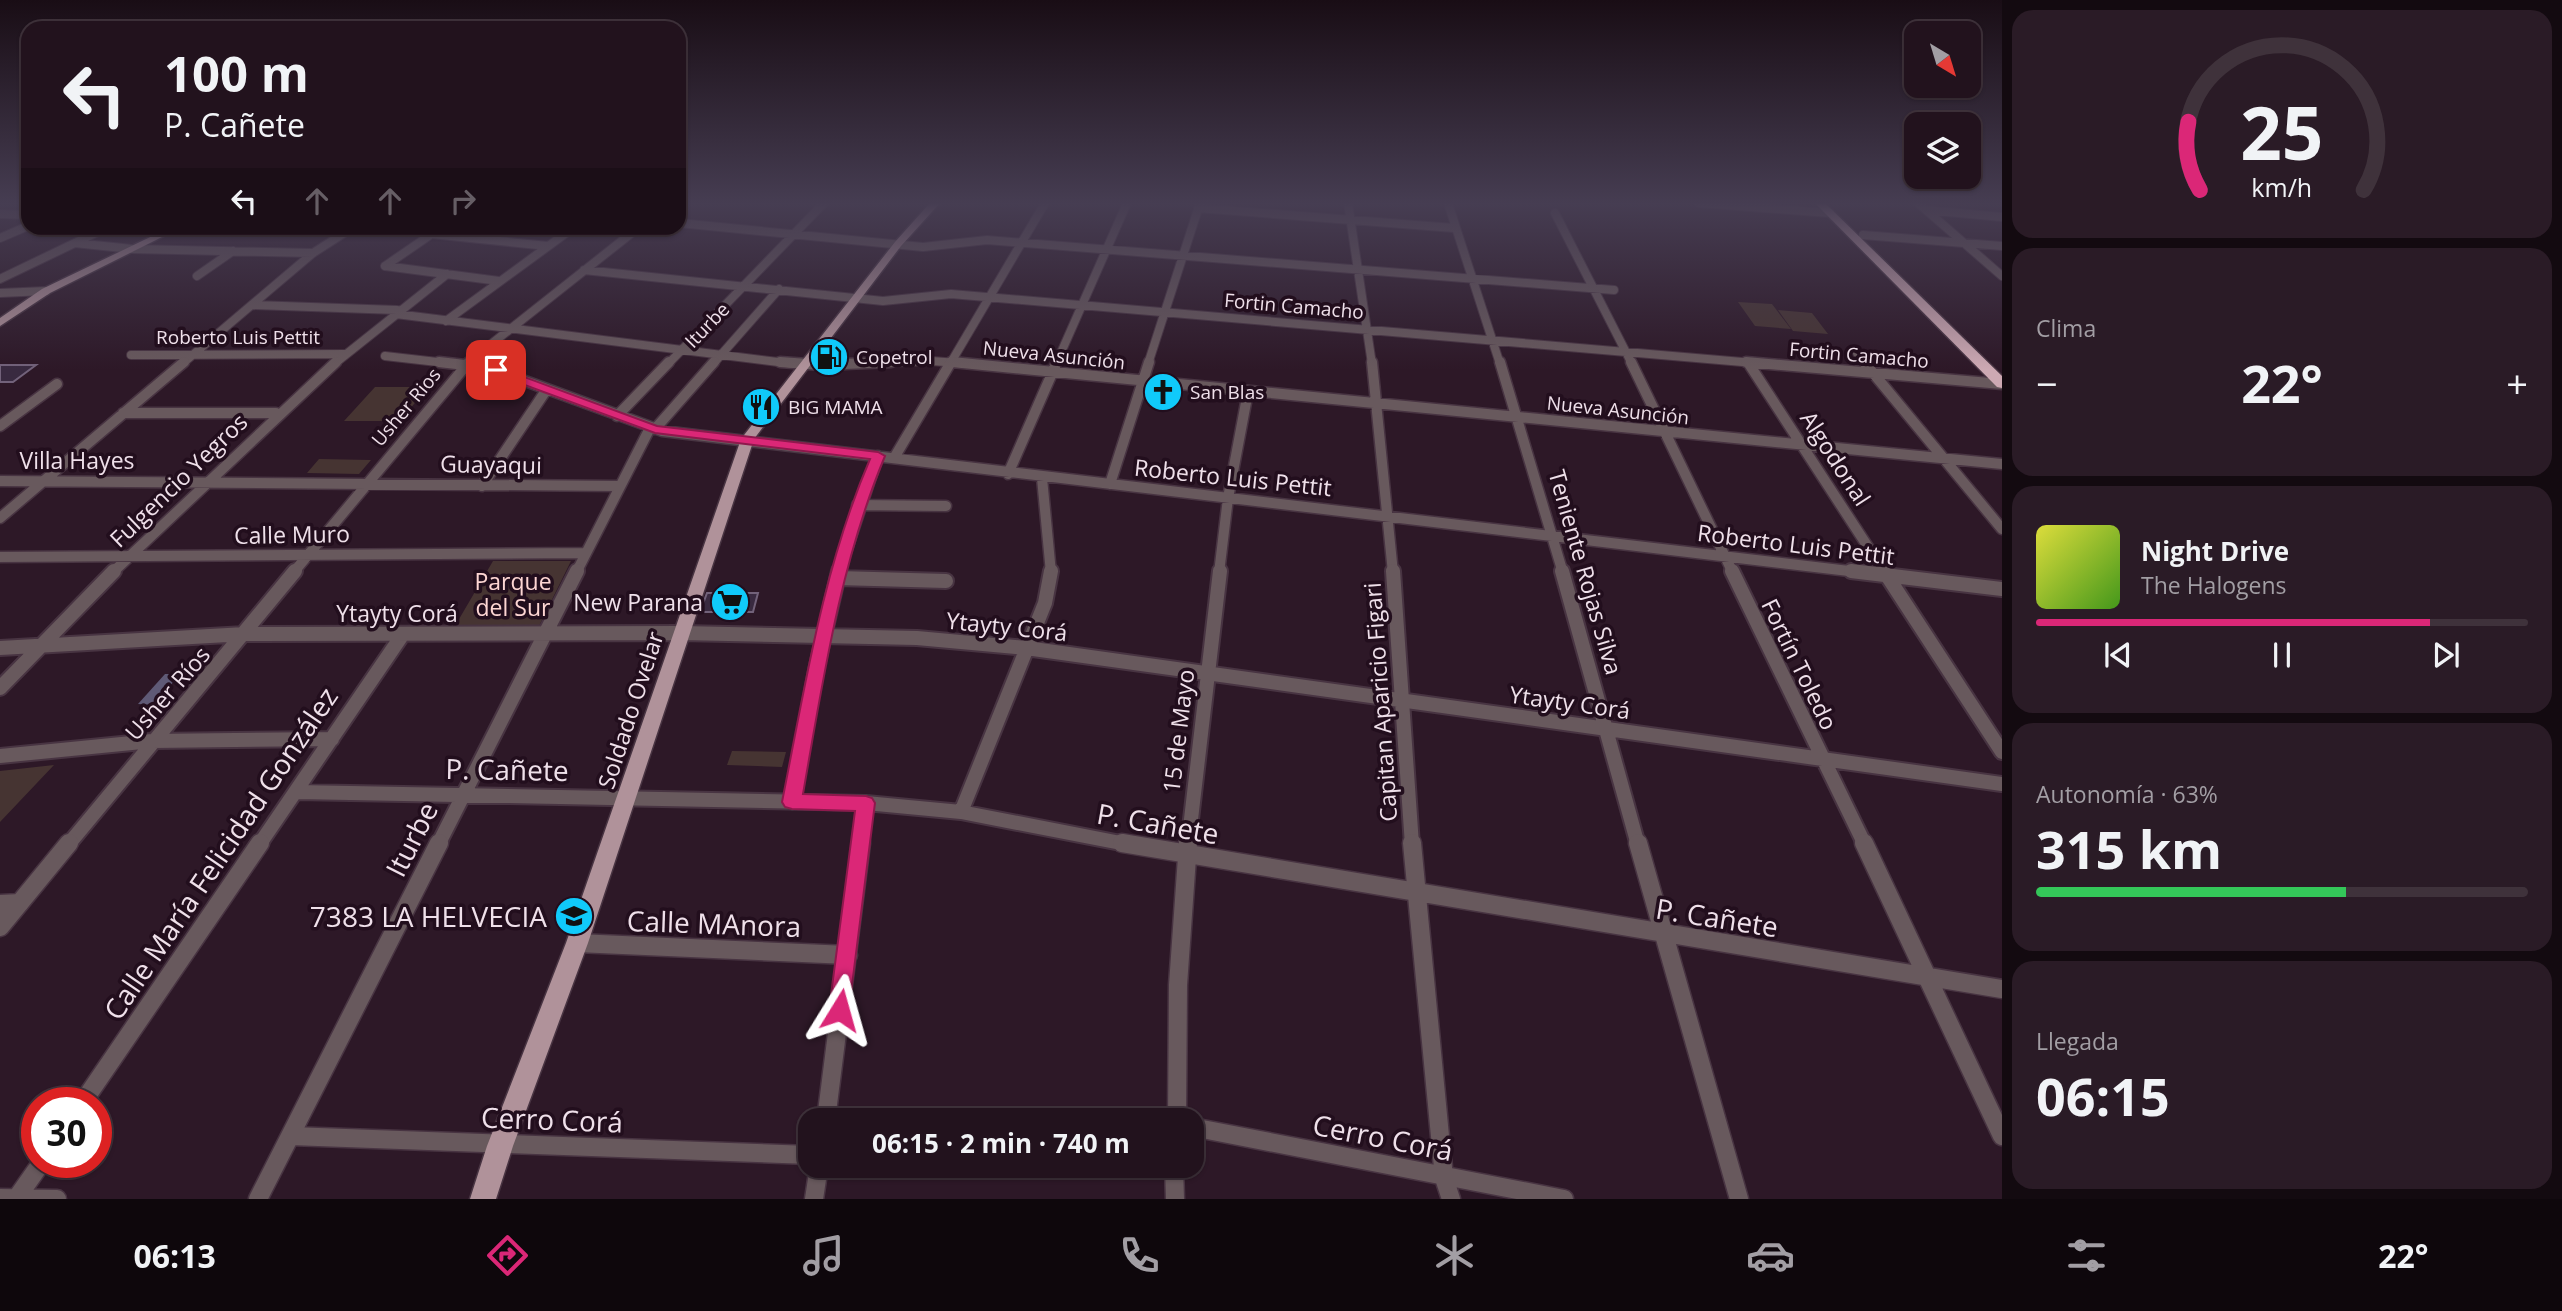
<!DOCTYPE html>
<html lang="es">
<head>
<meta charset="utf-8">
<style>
  :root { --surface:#22121d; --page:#2a1b26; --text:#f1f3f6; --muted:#a29ea4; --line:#3f323b; --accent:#db2777 }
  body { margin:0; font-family:"Open Sans",sans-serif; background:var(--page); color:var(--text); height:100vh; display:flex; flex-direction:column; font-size:26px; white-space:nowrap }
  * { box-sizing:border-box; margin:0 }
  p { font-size:23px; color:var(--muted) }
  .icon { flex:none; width:38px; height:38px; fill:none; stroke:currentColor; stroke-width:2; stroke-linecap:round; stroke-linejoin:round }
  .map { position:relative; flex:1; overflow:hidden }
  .side { display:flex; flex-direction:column; gap:10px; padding:10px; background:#130a10; width:560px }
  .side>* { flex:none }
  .top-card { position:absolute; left:21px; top:21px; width:665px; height:214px; border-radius:21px; box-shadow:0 2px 5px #0004,0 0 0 2px var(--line); background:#22121d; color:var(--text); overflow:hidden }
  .needle { width:46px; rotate:142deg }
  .buttons { position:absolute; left:1904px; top:21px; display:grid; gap:14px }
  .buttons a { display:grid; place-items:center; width:77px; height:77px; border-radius:14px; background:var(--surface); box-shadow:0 2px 5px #0004,0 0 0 2px var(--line); font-size:35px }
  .speed { position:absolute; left:21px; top:1087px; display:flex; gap:14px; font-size:35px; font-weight:700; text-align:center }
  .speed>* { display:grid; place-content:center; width:91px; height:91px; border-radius:50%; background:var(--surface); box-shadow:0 2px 5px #0004,0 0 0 2px var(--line); line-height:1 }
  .speed .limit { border:10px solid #d22; background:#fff; color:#111 }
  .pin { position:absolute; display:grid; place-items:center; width:60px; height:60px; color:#fff; margin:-30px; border-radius:14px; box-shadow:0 4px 10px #0006 }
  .me { position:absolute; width:77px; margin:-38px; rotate:8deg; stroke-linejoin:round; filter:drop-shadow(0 0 5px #0008) }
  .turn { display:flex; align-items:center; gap:24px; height:147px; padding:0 28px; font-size:32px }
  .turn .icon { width:91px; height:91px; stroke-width:2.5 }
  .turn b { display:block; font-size:49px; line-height:60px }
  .lanes { display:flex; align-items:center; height:66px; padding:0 28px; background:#0003; justify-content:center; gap:35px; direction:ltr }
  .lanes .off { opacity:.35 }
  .big { font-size:52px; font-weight:700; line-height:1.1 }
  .side .card { flex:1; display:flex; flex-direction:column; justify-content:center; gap:10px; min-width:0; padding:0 24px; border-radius:21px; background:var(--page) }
  .side .dial { align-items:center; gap:0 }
  .dial svg { height:182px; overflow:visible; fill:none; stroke:var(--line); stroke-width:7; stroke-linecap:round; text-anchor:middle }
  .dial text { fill:var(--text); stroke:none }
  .song { display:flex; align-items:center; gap:21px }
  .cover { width:84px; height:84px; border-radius:10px; background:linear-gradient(135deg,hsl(60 70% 55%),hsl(100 70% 35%)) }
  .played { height:7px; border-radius:4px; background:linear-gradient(90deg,var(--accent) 80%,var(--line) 80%) }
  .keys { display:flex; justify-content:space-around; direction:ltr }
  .heat { display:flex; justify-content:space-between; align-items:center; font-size:38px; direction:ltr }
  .charge { height:10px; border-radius:5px; background:linear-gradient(90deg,#34c759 63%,var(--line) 0) }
  .trip { position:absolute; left:798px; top:1108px; width:406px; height:70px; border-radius:21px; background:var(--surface); box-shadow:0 2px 5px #0004,0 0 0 2px var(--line); font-weight:700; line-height:70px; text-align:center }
  .tabs { display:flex; height:112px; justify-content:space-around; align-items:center; background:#0e070c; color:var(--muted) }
  .tabs .icon { width:49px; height:49px }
  .tabs .selected { color:var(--accent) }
  .tabs b { font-size:32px; color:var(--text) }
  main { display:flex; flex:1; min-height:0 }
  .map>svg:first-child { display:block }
  .green { fill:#463432 }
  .water { fill:#5f5a76 }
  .building { fill:#392a40; stroke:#72627a; stroke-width:2 }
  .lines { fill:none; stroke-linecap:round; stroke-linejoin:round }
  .minor-far3-casing { stroke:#483442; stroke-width:10 }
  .minor-far2-casing { stroke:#483442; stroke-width:13 }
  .minor-far1-casing { stroke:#483442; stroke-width:18 }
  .minor-casing { stroke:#483442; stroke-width:21 }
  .major-casing { stroke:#483442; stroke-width:3 }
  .highway-casing { stroke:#483442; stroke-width:3 }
  .minor-far3 { stroke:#68595d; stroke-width:8 }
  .minor-far2 { stroke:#68595d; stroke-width:10 }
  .minor-far1 { stroke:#68595d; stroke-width:14 }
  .minor { stroke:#68595d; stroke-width:18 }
  .major { fill:#b0929a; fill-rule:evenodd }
  .highway { fill:#cda9b3; fill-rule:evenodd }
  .route { fill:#db2777; stroke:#8e194d; stroke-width:2 }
  .labels { text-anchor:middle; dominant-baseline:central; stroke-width:7; stroke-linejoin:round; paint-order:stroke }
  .far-street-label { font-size:19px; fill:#efe0ea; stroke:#220e1d }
  .far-poi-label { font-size:19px; fill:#efe0ea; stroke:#220e1d; text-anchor:start }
  .street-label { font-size:23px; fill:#efe0ea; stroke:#220e1d }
  .park-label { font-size:23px; fill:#fdd6d3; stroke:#220e1d }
  .poi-label { font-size:23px; fill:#efe0ea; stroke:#220e1d; text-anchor:end }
  .near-street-label { font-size:28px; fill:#efe0ea; stroke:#220e1d }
  .near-poi-label { font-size:28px; fill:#efe0ea; stroke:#220e1d; text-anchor:end }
</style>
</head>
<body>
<main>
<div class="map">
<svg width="2002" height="1199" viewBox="0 0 2002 1199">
  <rect width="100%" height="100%" fill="#2d1827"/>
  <path class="green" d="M 1738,302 L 1772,304 L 1791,329 L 1755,326 Z
    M 1778,310 L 1812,313 L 1828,334 L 1793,331 Z
    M 375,387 L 428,387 L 400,421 L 344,421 Z
    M 319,459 L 371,460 L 359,474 L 307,473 Z
    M 493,561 L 571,561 L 539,626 L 455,626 Z
    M 732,751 L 786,752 L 782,767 L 727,765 Z
    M 54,765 L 0,822 L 0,771 Z"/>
  <path class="water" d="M 165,674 L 180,674 L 154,705 L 138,704 Z"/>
  <path class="building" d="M 0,365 L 36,365 L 13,382 L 0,382 Z
    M 707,593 L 758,593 L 753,612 L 700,612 Z"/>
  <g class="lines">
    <g class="minor-far3-casing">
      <path id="minor-far3" d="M 1348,203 L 1372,364
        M 1448,203 L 1500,364
        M 1699,203 L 1830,213
        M 1918,203 L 2002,276
        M 1198,208 L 1454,228
        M 1926,210 L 2002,217
        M 1555,213 L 1632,364
        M 0,214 L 28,215
        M 679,223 L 923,247 L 987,240 L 1614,290
        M 431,234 L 548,246
        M 1863,235 L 2002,246
        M 0,238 L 28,226
        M 75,243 L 132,249 L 313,253
        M 385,266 L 499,281
        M 385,266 L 436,231
        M 584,270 L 883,301 L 951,294 L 1766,364
        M 197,276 L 233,251
        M 0,279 L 106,228
        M 0,293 L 46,291
        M 252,305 L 397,310
        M 396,314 L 794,364
        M 446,321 L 573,228
        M 1857,353 L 1866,364
        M 131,355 L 345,354
        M 385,356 L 455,364
        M 470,361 L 478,364
        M 182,364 L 313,253 L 352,228
        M 334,364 L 447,274
        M 466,364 L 638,228
        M 668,364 L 824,203
        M 713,364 L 779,289
        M 856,364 L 932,361 L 970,364
        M 950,364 L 1045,203
        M 1056,364 L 1127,203
        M 1148,364 L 1200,203"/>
    </g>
    <g class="minor-far2-casing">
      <path id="minor-far2" d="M 439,362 L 465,365
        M 473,362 L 662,431 L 1866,573
        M 780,362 L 822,365 L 891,362
        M 952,362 L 2002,464
        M 1372,362 L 1393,573
        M 1500,362 L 1563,573
        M 1631,362 L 1733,573
        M 1746,362 L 2002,384
        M 1864,362 L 2002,529
        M 1749,364 L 1885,573
        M 123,413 L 276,413
        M 617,416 L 669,362
        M 0,426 L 57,384
        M 655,429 L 714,362
        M 894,458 L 951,362
        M 1008,474 L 1057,362
        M 1042,478 L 1051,573
        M 0,481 L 618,486
        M 1110,484 L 1149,362
        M 482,486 L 547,389
        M 857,505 L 946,506
        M 0,518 L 184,362
        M 0,557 L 585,553
        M 112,573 L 336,362
        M 293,573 L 469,362
        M 576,573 L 650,428
        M 839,573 L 878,456
        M 1219,573 L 1228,498 L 1248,392"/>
    </g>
    <g class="minor-far1-casing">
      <path id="minor-far1" d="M 1393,571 L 1412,845
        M 1562,571 L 1638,845
        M 1732,571 L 1865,845
        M 1851,571 L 2002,589
        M 1884,571 L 2002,752
        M 838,578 L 946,581
        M 0,648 L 245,634 L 681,633 L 917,638 L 1026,648 L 2002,784
        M 0,688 L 114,571
        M 0,756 L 152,741 L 332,739
        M 297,792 L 866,803 L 961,812 L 1131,845
        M 792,802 L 816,670 L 839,571
        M 961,812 L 1045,603 L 1051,571
        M 68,845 L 295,571
        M 259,845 L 403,634
        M 438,845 L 577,571
        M 861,845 L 866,803
        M 1188,845 L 1220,571"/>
    </g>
    <g class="minor-casing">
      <path id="minor" d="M 1122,843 L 2002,989
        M 1412,843 L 1444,1178 L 1451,1199
        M 1638,843 L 1739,1199
        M 1864,843 L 2002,1136
        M 0,904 L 20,903
        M 0,927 L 69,843
        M 577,943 L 848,955
        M 83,1102 L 260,843
        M 826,1120 L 861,843
        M 1177,1120 L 1178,985 L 1188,843
        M 1192,1127 L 1564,1199
        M 291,1136 L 810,1155
        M 1174,1166 L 1175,1199
        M 0,1198 L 57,1199
        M 16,1199 L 42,1162
        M 258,1199 L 439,843
        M 814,1199 L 819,1166"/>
    </g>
    <g class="major-casing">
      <path id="major" d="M 930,203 L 940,203 L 901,246 L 754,439 L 588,943 L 513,1146 L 496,1199 L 470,1199 L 487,1146 L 566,943 L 741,439 L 895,242 Z
        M 169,228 L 180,228 L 50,293 L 0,326 L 0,318 L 42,289 Z"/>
    </g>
    <g class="highway-casing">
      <path id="highway" d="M 1815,203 L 1825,203 L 2002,376 L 2002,388 L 1997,387 Z"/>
    </g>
    <use href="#minor-far3" class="minor-far3"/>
    <use href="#minor-far2" class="minor-far2"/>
    <use href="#minor-far1" class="minor-far1"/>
    <use href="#minor" class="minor"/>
    <use href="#major" class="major"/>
    <use href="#highway" class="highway"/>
  </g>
  <linearGradient id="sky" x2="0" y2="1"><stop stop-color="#190d15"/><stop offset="0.55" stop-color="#463d52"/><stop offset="1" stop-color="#463d52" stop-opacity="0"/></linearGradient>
  <rect width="2002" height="370" fill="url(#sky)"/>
  <path class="route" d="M 492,368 L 500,368 L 657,426 L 878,452 L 885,456 C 840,564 823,680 803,794 L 866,796 L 872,798 L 875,803 L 848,1017 L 840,1020 L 832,1017 L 829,1010 L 855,811 L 792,809 L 785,807 L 782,802 C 805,686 823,568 870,459 L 655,433 L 492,373 Z"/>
  <defs>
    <g id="fuel-disc" transform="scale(2.0125)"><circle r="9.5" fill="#10cafa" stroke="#220e1d"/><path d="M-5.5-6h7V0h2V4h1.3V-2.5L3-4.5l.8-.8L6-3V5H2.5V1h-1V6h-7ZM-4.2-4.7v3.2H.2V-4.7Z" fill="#111"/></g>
    <g id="church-disc" transform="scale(2.0125)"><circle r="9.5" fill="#10cafa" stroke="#220e1d"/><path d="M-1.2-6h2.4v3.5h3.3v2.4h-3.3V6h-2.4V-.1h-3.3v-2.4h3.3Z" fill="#111"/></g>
    <g id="restaurant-disc" transform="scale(2.0125)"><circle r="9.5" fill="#10cafa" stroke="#220e1d"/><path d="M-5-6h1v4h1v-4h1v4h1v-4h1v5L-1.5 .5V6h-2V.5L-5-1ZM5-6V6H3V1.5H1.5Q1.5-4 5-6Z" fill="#111"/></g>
    <g id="supermarket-disc" transform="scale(2.0125)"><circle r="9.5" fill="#10cafa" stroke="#220e1d"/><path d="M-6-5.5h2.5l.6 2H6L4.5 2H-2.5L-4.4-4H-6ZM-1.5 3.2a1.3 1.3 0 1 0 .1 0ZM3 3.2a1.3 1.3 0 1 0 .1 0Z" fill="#111"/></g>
    <g id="school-disc" transform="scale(2.0125)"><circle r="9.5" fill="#10cafa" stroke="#220e1d"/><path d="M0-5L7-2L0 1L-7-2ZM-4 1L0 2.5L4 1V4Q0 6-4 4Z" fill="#111"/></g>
  </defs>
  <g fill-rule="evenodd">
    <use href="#fuel-disc" x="829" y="357"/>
    <use href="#church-disc" x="1163" y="392"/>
    <use href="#restaurant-disc" x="761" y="407"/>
    <use href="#supermarket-disc" x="730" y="602"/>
    <use href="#school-disc" x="574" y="916"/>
  </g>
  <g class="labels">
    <g class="far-street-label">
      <text transform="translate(1294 306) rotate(5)">Fortin Camacho</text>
      <text transform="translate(707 325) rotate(-46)">Iturbe</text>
      <text x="238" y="337">Roberto Luis Pettit</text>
      <text transform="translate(1054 355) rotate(6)">Nueva Asunción</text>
      <text transform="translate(1859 355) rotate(5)">Fortin Camacho</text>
      <text transform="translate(406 407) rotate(-50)">Usher Rios</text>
      <text transform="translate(1618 410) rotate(6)">Nueva Asunción</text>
    </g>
    <g class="far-poi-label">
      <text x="856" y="357">Copetrol</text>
      <text x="1190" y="392">San Blas</text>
      <text x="788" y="407">BIG MAMA</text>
    </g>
    <g class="street-label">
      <text transform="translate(1836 458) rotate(57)">Algodonal</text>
      <text x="77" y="460">Villa Hayes</text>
      <text transform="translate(491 464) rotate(1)">Guayaqui</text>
      <text transform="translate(1233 477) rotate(6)">Roberto Luis Pettit</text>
      <text transform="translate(178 480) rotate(-44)">Fulgencio Yegros</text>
      <text transform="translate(292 534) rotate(-1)">Calle Muro</text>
      <text transform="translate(1796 544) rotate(7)">Roberto Luis Pettit</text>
      <text transform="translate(1586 572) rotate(74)">Teniente Rojas Silva</text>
      <text x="397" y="613">Ytayty Corá</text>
      <text transform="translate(1007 626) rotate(6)">Ytayty Corá</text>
      <text transform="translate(1800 664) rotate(64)">Fortín Toledo</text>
      <text transform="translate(167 693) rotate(-49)">Usher Ríos</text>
      <text transform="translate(1380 702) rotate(-94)">Capitan Aparicio Figari</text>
      <text transform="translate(1570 702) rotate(8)">Ytayty Corá</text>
      <text transform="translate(630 710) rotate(-72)">Soldado Ovelar</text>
      <text transform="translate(1178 731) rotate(-83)">15 de Mayo</text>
    </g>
    <g class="park-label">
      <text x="513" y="581">Parque<tspan x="513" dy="26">del Sur</tspan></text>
    </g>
    <g class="poi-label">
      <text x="703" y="602">New Parana</text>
    </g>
    <g class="near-street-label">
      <text transform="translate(507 769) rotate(1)">P. Cañete</text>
      <text transform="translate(1158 823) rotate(10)">P. Cañete</text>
      <text transform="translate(411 839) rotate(-63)">Iturbe</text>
      <text transform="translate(220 853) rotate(-56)">Calle María Felicidad González</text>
      <text transform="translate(1717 917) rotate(9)">P. Cañete</text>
      <text transform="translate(714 923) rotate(2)">Calle MAnora</text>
      <text transform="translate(552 1119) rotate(2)">Cerro Corá</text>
      <text transform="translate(1383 1137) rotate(11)">Cerro Corá</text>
    </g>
    <g class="near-poi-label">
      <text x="547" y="916">7383 LA HELVECIA</text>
    </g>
  </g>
</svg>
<div class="buttons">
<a><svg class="needle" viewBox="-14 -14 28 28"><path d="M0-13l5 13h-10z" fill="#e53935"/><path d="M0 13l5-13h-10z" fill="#a29ea4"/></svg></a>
<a><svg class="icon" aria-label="layers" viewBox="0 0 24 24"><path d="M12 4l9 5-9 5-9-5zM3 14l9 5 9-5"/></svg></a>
</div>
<div class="speed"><div class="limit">30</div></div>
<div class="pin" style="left:496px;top:370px;background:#d93025"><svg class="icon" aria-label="arrive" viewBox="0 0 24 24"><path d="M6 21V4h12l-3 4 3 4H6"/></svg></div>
<svg class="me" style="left:840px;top:1010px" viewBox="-20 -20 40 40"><path d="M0-17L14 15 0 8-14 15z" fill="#db2777" stroke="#fff" stroke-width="4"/></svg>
<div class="trip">06:15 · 2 min · 740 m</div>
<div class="top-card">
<div class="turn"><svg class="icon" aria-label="left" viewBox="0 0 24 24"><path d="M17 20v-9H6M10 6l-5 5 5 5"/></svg><div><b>100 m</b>P. Cañete</div></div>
<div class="lanes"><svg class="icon" aria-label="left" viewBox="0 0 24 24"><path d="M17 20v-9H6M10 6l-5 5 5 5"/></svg><svg class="icon off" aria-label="ahead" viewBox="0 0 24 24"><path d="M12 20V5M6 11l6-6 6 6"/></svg><svg class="icon off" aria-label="ahead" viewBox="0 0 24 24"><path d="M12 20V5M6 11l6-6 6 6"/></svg><svg class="icon off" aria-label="right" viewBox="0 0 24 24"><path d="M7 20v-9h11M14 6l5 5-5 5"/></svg></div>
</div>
</div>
<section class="side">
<div class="card dial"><svg viewBox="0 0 100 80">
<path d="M14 69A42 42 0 1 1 86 69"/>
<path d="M14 69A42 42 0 0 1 9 39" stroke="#db2777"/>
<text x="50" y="56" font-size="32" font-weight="700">25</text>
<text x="50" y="72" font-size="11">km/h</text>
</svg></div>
<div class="card"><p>Clima</p>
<div class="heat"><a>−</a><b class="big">22°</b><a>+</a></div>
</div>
<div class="card">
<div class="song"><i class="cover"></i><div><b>Night Drive</b><p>The Halogens</p></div></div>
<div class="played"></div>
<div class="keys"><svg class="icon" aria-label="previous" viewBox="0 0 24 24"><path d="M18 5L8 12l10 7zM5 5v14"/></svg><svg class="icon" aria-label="pause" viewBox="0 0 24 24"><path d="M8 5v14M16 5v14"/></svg><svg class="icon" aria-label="next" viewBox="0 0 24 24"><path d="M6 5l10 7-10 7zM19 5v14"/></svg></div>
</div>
<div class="card"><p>Autonomía · 63%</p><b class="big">315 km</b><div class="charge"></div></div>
<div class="card"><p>Llegada</p><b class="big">06:15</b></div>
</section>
</main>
<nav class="tabs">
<b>06:13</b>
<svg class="icon selected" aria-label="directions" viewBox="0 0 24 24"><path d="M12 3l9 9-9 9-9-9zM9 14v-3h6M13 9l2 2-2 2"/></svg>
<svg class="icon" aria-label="music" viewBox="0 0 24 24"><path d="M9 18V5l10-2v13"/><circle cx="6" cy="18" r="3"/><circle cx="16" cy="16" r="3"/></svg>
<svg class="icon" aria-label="phone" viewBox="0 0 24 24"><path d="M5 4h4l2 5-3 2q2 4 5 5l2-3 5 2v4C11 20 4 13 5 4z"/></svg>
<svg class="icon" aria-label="climate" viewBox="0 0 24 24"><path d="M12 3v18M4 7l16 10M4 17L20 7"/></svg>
<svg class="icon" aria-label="car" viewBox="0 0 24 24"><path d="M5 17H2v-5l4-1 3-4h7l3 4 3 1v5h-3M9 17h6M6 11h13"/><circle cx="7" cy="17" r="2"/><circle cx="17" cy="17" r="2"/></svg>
<svg class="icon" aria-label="filters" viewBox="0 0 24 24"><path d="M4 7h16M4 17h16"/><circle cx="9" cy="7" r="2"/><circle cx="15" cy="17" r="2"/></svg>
<b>22°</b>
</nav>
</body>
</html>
